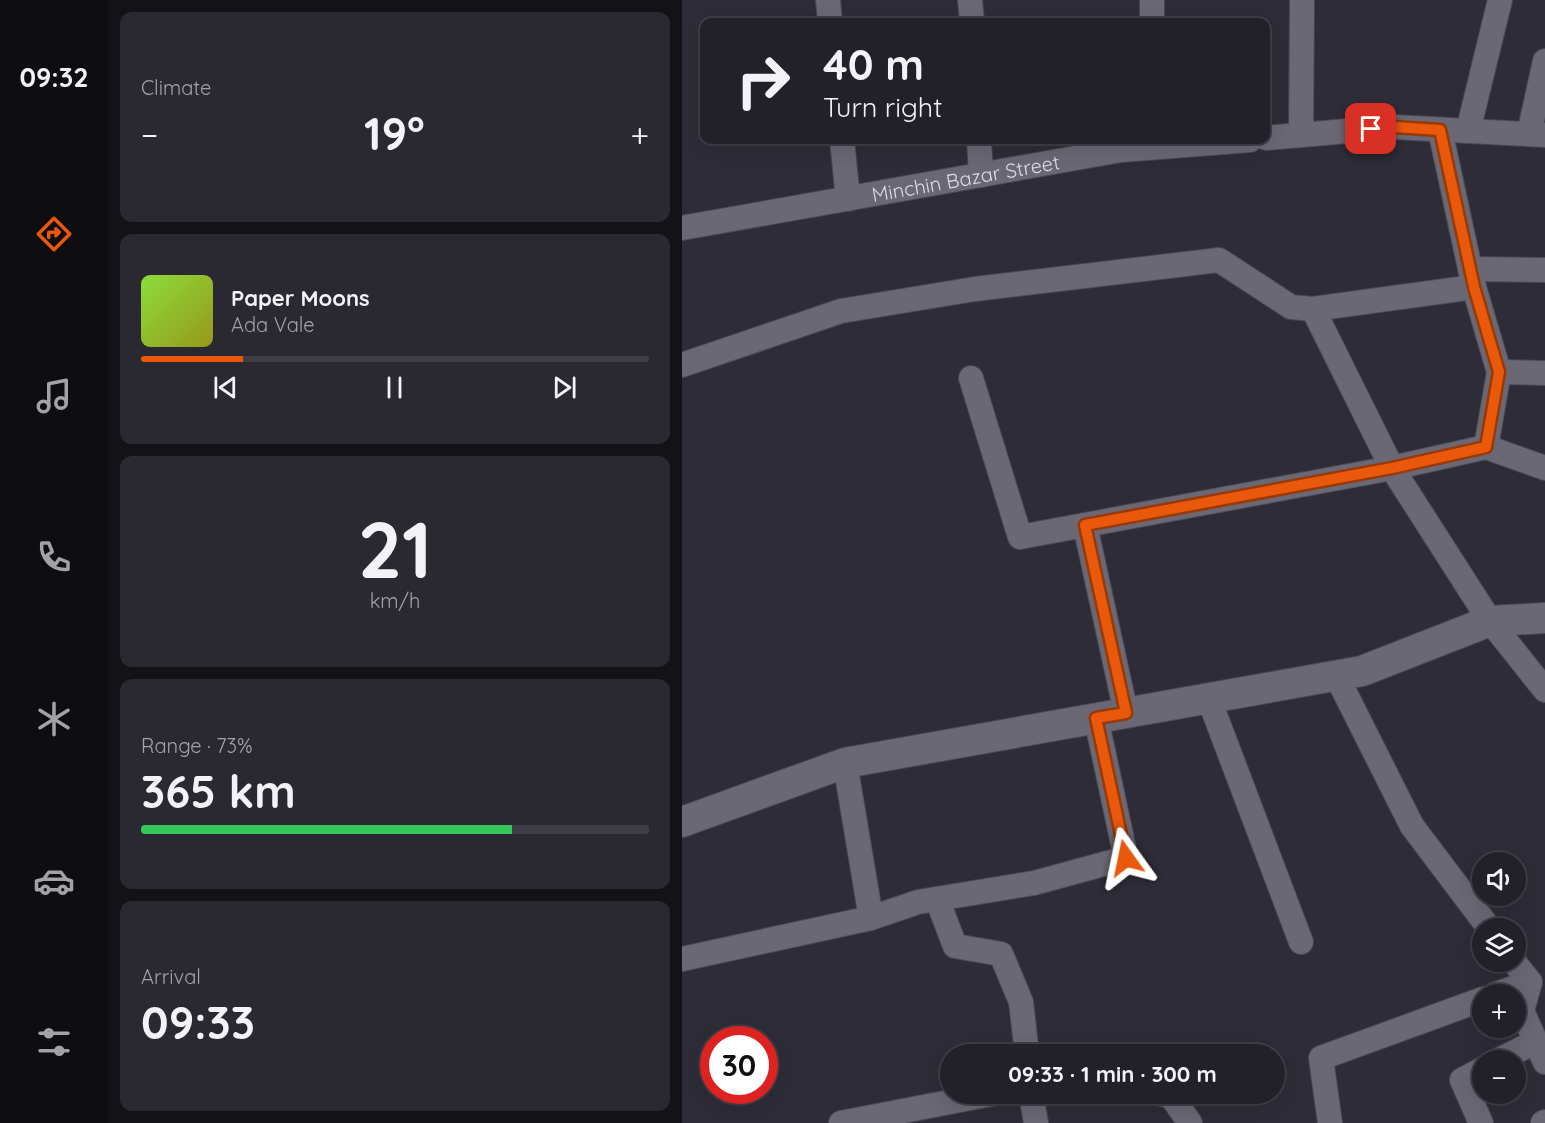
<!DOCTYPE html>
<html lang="en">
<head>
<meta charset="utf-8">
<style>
  :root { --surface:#222129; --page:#2a2931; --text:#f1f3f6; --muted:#a2a3a8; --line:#3f3e46; --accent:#ea580c }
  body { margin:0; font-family:Quicksand,sans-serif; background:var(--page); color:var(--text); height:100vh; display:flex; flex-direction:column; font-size:22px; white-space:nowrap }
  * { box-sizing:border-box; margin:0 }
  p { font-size:20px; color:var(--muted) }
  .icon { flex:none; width:33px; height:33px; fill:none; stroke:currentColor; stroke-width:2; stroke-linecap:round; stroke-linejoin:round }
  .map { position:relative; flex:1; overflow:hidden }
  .sheet { display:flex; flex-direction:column; gap:12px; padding:12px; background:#131217; width:574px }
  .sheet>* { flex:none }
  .guide { position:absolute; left:18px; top:18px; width:570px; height:126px; border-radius:12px; box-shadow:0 6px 24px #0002,0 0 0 2px var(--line); background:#222129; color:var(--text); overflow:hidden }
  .controls { position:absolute; left:790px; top:852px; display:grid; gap:12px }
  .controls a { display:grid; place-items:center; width:54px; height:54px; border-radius:50%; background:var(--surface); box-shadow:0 6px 24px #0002,0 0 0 2px var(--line); font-size:30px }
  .speed { position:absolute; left:18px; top:1026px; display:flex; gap:12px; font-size:30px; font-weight:700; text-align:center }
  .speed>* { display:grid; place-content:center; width:78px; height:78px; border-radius:50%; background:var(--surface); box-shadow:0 6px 24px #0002,0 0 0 2px var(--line); line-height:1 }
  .speed .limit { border:9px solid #d22; background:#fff; color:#111 }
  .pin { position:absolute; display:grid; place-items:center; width:51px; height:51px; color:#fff; margin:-26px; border-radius:12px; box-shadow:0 3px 9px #0006 }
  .me { position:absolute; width:66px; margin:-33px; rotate:348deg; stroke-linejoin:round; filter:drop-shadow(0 0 4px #0008) }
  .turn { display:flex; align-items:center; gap:21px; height:126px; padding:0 24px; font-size:27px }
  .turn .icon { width:78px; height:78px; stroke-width:2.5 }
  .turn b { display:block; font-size:42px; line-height:51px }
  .big { font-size:45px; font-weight:800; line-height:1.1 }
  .sheet .tile { flex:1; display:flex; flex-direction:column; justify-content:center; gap:9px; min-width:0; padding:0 21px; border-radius:12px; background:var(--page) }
  .sheet .dial { align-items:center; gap:0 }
  .dial b { font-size:78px; line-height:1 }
  .song { display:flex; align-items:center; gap:18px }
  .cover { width:72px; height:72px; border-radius:9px; background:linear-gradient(135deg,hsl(90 70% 55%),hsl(60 70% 35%)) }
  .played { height:6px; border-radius:3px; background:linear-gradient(90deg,var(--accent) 20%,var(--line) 20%) }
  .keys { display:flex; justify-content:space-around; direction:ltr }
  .heat { display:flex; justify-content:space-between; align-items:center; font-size:33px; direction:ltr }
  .charge { height:9px; border-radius:4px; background:linear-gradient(90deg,#34c759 73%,var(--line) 0) }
  .trip { position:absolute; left:258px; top:1044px; width:345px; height:60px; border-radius:30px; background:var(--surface); box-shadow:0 6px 24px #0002,0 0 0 2px var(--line); font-weight:800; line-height:60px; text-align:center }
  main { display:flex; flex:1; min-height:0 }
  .tabs { display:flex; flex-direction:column; width:108px; justify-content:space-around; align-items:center; background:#0e0d10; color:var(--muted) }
  .tabs .icon { width:42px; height:42px }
  .tabs .on { color:var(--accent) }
  .tabs b { font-size:27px; color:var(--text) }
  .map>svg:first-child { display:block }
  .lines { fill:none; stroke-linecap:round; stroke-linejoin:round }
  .minor-casing { stroke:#4a4951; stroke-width:26 }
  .tertiary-casing { stroke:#4a4951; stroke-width:32 }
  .minor { stroke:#6a6874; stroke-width:24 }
  .tertiary { stroke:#6a6874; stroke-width:30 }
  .route-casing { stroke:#983908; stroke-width:15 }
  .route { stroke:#ea580c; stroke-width:10 }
  .labels { text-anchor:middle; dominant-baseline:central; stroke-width:6; stroke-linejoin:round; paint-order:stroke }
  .street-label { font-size:20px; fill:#dddce3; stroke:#24222d }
</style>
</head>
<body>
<main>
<nav class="tabs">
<b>09:32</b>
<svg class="icon on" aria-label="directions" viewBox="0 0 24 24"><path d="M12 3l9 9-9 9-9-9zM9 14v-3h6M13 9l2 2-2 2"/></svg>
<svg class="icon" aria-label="music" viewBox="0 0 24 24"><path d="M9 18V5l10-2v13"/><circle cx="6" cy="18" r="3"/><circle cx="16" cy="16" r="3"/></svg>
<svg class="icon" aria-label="phone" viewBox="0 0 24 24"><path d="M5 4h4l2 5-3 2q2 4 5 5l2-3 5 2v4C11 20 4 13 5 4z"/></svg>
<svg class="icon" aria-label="climate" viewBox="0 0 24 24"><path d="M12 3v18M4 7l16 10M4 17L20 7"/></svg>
<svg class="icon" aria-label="car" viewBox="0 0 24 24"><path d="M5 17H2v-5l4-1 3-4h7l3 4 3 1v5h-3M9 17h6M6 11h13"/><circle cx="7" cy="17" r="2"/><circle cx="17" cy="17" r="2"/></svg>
<svg class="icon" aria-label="filters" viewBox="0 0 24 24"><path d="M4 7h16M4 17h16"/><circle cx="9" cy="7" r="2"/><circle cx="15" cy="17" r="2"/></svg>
</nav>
<section class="sheet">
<div class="tile"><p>Climate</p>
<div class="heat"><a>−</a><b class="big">19°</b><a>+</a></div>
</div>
<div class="tile">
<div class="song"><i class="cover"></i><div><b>Paper Moons</b><p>Ada Vale</p></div></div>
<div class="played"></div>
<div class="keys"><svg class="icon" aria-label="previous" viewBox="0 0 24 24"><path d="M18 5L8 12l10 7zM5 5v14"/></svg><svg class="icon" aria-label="pause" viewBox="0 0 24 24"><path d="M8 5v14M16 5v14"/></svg><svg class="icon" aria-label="next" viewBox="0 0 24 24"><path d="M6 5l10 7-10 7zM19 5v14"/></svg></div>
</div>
<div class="tile dial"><b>21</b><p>km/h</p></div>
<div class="tile"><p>Range · 73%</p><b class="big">365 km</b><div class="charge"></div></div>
<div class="tile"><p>Arrival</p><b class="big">09:33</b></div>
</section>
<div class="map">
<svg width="863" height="1123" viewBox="0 0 863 1123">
  <rect width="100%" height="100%" fill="#2e2c37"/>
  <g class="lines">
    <g class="minor-casing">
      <g id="minor">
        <path d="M 146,0 L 148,22"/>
        <path d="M 288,0 L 290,22"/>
        <path d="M 470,22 L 470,0"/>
        <path d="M 758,130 L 792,287 L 817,372 L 804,447 L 863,468"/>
        <path d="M 786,131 L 818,0"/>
        <path d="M 847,134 L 863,61"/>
        <path d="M 619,135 L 620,0"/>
        <path d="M 584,138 L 712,127 L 863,135"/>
        <path d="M 160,140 L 166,199"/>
        <path d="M 297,140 L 299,175"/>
        <path id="s1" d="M 0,228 L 439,150 L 568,140"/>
        <path d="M 788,269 L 863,270"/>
        <path d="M 631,309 L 710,468 L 808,621 L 863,690"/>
        <path d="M 0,365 L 159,311 L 293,289 L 537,260 L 609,307 L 631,309 L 792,287"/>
        <path d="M 817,372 L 863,373"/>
        <path d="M 289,378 L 338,537 L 403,525"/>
        <path d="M 654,675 L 730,826 L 807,928"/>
        <path d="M 527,699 L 619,942"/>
        <path d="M 444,713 L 403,525 L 710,468 L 804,447"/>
        <path d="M 163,763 L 189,918"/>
        <path d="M 255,899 L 273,946 L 319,954 L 339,1002 L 345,1054"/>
        <path d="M 0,959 L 189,918 L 236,902 L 352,883 L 444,858 L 414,718"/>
        <path d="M 848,982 L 840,1011 L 863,1062"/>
        <path d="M 814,994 L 848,982 L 832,962"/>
        <path d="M 817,1060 L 853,1042"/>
        <path d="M 349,1094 L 354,1123"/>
        <path d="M 480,1094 L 489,1096 L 508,1123"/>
        <path d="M 159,1123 L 309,1094"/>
        <path d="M 648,1123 L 639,1058 L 801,999"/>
        <path d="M 799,1123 L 780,1080 L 801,1069"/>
        <path d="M 861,1123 L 863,1122"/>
      </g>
    </g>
    <g class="tertiary-casing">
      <path id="tertiary" d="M 0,822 L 163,763 L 680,671 L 808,621 L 863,618"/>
    </g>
    <use href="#minor" class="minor"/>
    <use href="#tertiary" class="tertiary"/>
  </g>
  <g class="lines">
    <g class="route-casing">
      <path id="route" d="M 444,858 L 414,718 L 444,713 L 403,525 L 710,468 L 804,447 L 817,372 L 792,287 L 758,130 L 712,127 L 689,129"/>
    </g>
    <use href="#route" class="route"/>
  </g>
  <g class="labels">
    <g class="street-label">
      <text stroke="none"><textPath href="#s1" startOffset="288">Minchin Bazar Street</textPath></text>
    </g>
  </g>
</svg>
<div class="controls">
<a><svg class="icon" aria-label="sound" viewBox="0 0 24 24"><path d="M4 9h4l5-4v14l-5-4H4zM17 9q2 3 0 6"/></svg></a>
<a><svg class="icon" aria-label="layers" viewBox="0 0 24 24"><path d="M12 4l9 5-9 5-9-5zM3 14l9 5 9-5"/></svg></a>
<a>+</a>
<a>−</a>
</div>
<div class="speed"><div class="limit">30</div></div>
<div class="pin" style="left:689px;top:129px;background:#d93025"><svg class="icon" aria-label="arrive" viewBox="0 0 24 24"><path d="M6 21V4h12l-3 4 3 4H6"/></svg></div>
<svg class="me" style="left:444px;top:858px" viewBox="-20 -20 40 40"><path d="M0-17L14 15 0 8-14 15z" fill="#ea580c" stroke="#fff" stroke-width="4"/></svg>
<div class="trip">09:33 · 1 min · 300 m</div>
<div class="guide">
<div class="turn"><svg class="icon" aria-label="right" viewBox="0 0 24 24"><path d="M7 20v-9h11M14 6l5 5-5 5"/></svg><div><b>40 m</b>Turn right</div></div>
</div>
</div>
</main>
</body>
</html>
